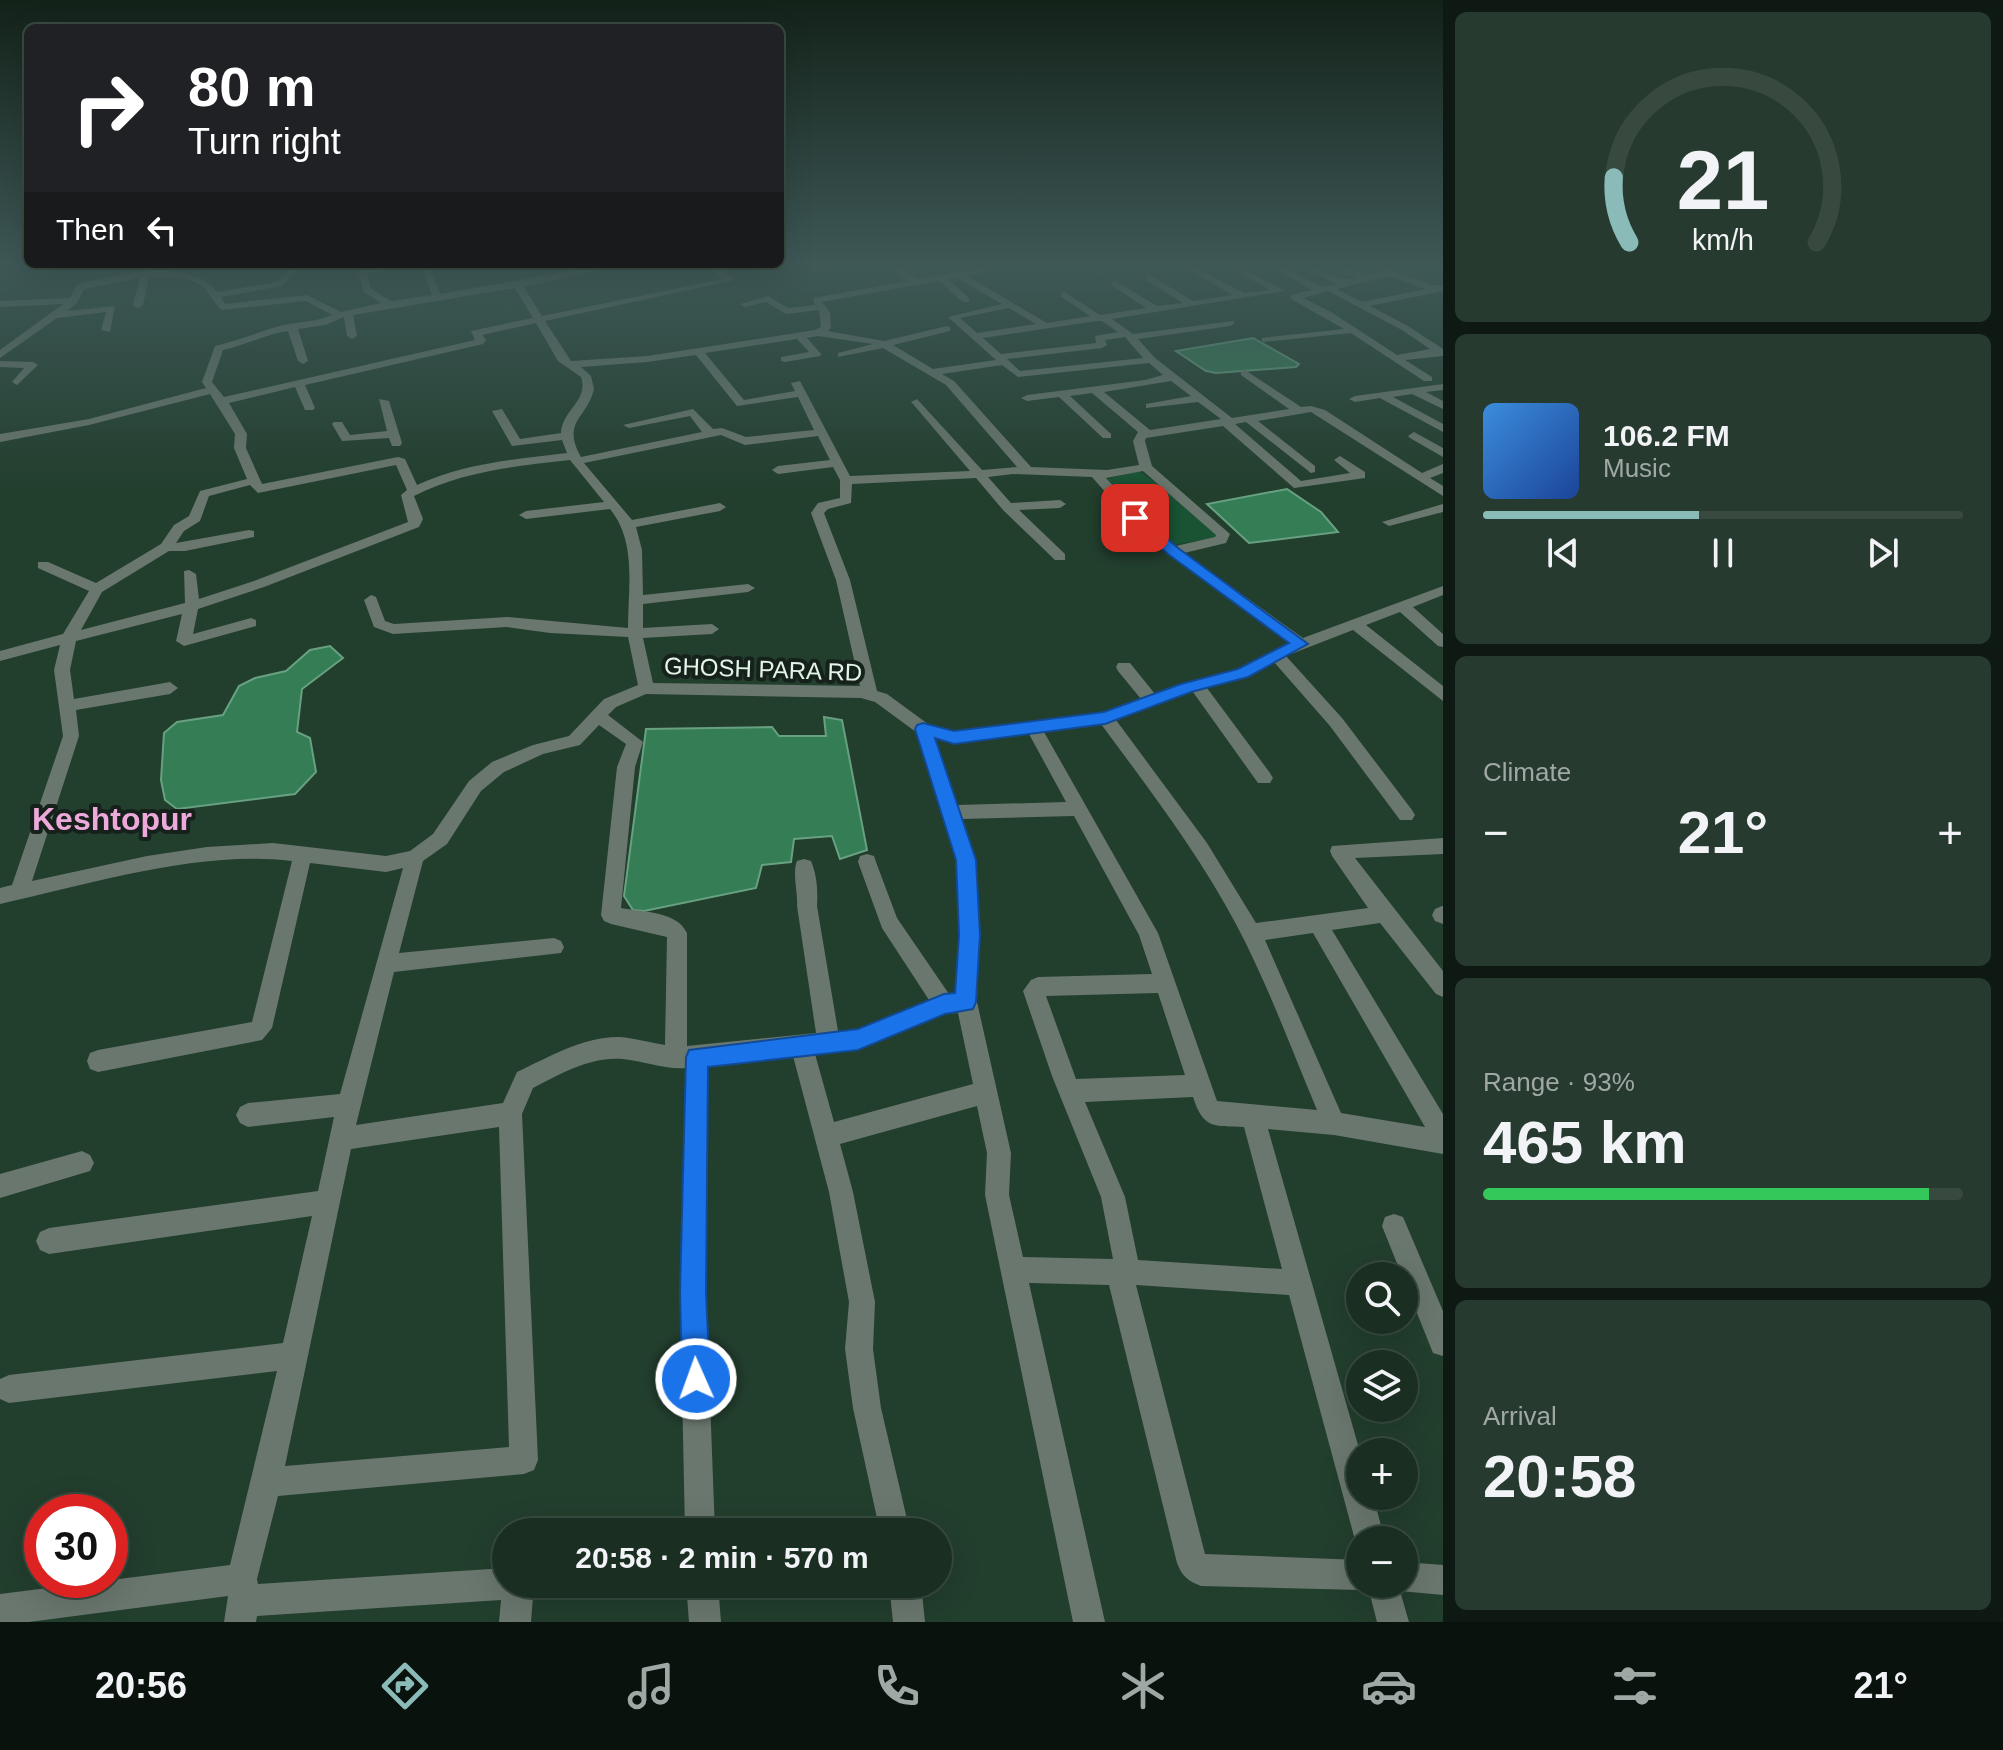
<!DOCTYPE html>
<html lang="en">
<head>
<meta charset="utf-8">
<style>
  :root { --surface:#1a2e22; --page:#273a2f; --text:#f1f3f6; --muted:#9fa8a5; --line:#384a40; --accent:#8bbbb9 }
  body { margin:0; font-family:Arial,sans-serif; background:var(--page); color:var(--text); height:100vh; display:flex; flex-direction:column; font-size:30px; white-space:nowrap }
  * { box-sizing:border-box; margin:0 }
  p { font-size:26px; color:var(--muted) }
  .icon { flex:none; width:44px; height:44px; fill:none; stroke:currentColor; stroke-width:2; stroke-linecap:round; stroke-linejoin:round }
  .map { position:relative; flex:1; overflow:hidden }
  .drawer { display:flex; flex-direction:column; gap:12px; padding:12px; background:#0e1913; width:560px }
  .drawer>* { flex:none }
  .hud { position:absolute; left:24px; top:24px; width:760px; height:244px; border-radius:12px; box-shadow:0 8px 32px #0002,0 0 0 2px var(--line); background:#202124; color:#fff; overflow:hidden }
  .tools { position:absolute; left:1346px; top:1262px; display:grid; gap:16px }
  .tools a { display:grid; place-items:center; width:72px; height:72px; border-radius:50%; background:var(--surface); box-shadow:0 8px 32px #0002,0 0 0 2px var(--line); font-size:40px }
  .speed { position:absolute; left:24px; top:1494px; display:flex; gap:16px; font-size:40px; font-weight:700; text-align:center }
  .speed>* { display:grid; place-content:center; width:104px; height:104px; border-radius:50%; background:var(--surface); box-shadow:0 8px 32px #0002,0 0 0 2px var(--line); line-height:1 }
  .speed .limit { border:12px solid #d22; background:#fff; color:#111 }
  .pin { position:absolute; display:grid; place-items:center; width:68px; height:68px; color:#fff; margin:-34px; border-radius:16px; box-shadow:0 4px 12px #0006 }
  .me { position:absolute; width:88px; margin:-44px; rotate:358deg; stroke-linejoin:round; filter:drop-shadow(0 0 6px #0008) }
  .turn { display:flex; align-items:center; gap:28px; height:168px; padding:0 32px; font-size:36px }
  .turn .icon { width:104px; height:104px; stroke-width:2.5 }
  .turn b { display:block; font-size:56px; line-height:68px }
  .then { display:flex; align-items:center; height:76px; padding:0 32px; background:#0003; gap:16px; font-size:30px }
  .big { font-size:60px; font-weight:600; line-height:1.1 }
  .drawer .widget { flex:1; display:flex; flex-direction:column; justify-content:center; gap:12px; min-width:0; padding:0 28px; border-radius:12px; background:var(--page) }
  .drawer .dial { align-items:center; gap:0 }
  .dial svg { height:208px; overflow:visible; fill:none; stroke:var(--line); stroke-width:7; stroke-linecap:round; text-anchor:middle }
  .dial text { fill:var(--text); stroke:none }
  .song { display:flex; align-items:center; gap:24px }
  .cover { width:96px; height:96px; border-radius:12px; background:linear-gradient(135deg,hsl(210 70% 55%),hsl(220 70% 35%)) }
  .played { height:8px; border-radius:4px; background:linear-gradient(90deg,var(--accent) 45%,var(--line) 45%) }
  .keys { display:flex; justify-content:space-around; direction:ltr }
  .heat { display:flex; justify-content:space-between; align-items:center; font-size:44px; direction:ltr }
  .charge { height:12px; border-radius:6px; background:linear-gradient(90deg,#34c759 93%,var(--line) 0) }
  .trip { position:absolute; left:492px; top:1518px; width:460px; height:80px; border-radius:40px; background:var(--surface); box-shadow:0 8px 32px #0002,0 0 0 2px var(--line); font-weight:600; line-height:80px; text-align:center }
  .menu { display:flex; height:128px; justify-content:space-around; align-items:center; background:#0a120e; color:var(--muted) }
  .menu .icon { width:56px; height:56px }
  .menu .selected { color:var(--accent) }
  .menu b { font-size:36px; color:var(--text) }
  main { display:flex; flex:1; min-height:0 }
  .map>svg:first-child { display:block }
  .green { fill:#195334 }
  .water { fill:#347d55; stroke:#68a181; stroke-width:2 }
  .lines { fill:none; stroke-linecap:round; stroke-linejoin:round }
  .street { fill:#6a776e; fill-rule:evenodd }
  .route { fill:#1a73e8; stroke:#114b97; stroke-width:2 }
  .labels { text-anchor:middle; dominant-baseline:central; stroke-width:8; stroke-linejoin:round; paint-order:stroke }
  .street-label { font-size:24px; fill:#e3f4e9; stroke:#15211a }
  .district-label { font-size:32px; font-weight:bold; fill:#eca9da; stroke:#15211a }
</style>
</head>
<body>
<main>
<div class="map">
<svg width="1443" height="1622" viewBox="0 0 1443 1622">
  <rect width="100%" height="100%" fill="#223e2d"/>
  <path class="green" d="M 1138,471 L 1157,483 L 1216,534 L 1215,538 L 1173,545 L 1134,509 L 1107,479 Z"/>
  <path class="water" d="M 1253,338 L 1299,364 L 1296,367 L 1216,373 L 1206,371 L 1176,351 Z
    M 1287,489 L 1321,512 L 1338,532 L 1249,543 L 1207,504 Z
    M 330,646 L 343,658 L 302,689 L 297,732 L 310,738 L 316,772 L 295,794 L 177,809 L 165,800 L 161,780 L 164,733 L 177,722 L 223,715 L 239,686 L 255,678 L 286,671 L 310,650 Z
    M 824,717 L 842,720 L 867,850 L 840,859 L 832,836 L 794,839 L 791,862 L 762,865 L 756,888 L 644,911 L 633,910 L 624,896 L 646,729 L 772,727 L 779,736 L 826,736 Z"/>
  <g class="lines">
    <path class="street" d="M 803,263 L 820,266 L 864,263 L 819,272 Z
      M 884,263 L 894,263 L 918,279 L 1011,263 L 1029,263 L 967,276 L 1047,323 L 1090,316 L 1060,296 L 1063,291 L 1100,315 L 1146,308 L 1111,285 L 1114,280 L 1157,306 L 1183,303 L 1146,280 L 1146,276 L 1152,276 L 1193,301 L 1233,295 L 1177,263 L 1187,263 L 1244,293 L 1270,290 L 1224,264 L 1232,263 L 1285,291 L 1112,319 L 1133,334 L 1233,321 L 1235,323 L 1230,326 L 1138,339 L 1155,358 L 1232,418 L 1289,409 L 1241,375 L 1241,371 L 1245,370 L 1301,407 L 1311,406 L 1325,410 L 1422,473 L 1443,464 L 1443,473 L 1430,478 L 1443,486 L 1443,496 L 1311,412 L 1258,421 L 1315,466 L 1315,472 L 1311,473 L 1246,422 L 1235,424 L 1301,481 L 1350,473 L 1334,460 L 1340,456 L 1365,472 L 1365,478 L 1294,488 L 1223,426 L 1146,438 L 1145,441 L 1152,466 L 1230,534 L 1226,543 L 1184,553 L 1303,638 L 1443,586 L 1443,595 L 1413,607 L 1443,634 L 1443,647 L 1438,646 L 1400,612 L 1366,625 L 1443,686 L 1443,701 L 1353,630 L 1286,656 L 1342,718 L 1412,810 L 1415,815 L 1412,820 L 1400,820 L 1330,726 L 1274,662 L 1249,677 L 1207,688 L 1270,773 L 1273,778 L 1270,783 L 1258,783 L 1193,692 L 1116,720 L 1207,843 L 1256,923 L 1368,908 L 1332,856 L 1330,851 L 1332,846 L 1443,838 L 1443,854 L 1355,858 L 1443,971 L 1443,997 L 1436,994 L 1380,923 L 1332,930 L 1443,1114 L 1443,1154 L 1334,1135 L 1268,1129 L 1360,1452 L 1360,1496 L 1373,1496 L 1385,1540 L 1360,1540 L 1360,1551 L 1355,1540 L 1289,1295 L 1136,1285 L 1205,1554 L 1360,1560 L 1360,1584 L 1404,1584 L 1404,1562 L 1443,1565 L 1443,1595 L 1400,1591 L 1409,1622 L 1377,1622 L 1368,1587 L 1360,1590 L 1201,1586 C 1188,1581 1182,1576 1177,1563 L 1109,1285 L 1029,1283 L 1105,1622 L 1073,1622 L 985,1195 L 987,1153 L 977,1106 L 840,1144 L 853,1192 L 875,1302 L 873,1349 L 881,1408 L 910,1532 L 880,1532 L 853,1408 L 845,1349 L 849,1302 L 829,1192 L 793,1056 L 708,1065 L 706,1292 L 715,1532 L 685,1532 L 680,1292 L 686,1068 C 665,1070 644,1061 623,1059 C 591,1056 560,1074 533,1088 L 522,1114 L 538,1460 L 534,1470 L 524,1474 L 278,1496 L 257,1579 L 258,1584 L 506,1568 L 506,1584 L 534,1584 L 531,1622 L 499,1622 L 501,1600 L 257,1616 L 256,1622 L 224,1622 L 228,1596 L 29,1622 L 0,1622 L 0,1594 L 230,1565 L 277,1371 L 9,1403 L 0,1399 L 0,1379 L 9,1375 L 283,1343 L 312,1216 L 49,1254 L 40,1250 L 36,1241 L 40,1232 L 49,1228 L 318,1191 L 334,1117 L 248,1127 L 240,1123 L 236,1115 L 240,1107 L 248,1103 L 340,1094 L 403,868 L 386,872 L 310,863 L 272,1028 L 262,1040 L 98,1072 L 90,1069 L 87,1061 L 90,1053 L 98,1050 L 252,1022 L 292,861 C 199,850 91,884 0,904 L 0,888 L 12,885 L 63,736 L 54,670 L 60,645 L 0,661 L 0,651 L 63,634 L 89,591 L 38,568 L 38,562 L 48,562 L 96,583 L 161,544 L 174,525 L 189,516 L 200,491 L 247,479 L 234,448 L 235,434 L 210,394 L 89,425 L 0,442 L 0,434 L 89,419 L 206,388 L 202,382 L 215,346 C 236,341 256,333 276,327 C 295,321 314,323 332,315 L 306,301 L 222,310 C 215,305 212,297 206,290 C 193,275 167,277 149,277 L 143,305 L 138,308 L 133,305 L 140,278 L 84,289 L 77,303 L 67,311 L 115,306 L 110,332 L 101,330 L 106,312 L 57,318 L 0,358 L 0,350 L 63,304 L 0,307 L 0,301 L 70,298 L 77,285 C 113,274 191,257 217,292 L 277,282 L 294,264 L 303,264 L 282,286 L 221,297 L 225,304 L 307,295 L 341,312 L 381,303 L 364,292 L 358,272 L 362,269 L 417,264 L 367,274 L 371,289 L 391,301 L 432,295 L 420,264 L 428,264 L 440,294 L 610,264 L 627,264 L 524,287 L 542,316 L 723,279 L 706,264 L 715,264 L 735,280 L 545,321 L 571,361 L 647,356 L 815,330 L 821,327 L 819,310 L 786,314 L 766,302 L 745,307 L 740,304 L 768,296 L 788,308 L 815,305 L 813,298 L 908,281 ZM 957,278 L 1002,304 L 948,317 L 996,360 L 933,369 L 893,345 L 950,331 L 950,327 L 947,326 L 884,341 L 828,331 L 831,328 L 830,312 L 822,302 L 939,281 L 963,302 L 969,302 L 969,298 L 948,279 ZM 515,288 L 533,318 L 471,331 L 475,340 L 224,397 L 212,382 L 223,350 C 245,345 267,334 288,331 L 298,361 L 303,364 L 308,361 L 298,329 L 325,325 L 344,317 L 347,336 L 352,339 L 357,336 L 353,315 ZM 1009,308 L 1036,324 L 977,333 L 960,318 ZM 1097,321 L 1102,321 L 1118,332 L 1095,336 L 1096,343 L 1001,354 L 983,338 ZM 536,323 L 558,361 L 581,377 C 589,401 562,410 561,433 L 520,439 L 502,409 L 492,411 L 512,446 L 562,440 L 567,453 C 516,459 464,463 417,485 L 405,459 L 398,457 L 262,484 L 246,448 L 247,434 L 229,403 L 295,387 L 305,410 L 313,410 L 315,408 L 305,385 L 483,344 L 486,340 L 482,335 ZM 818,336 L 873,344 L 838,353 L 838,357 L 883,348 L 946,385 L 1017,467 L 982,470 L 917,399 L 911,402 L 913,404 L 970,471 L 850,476 L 800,381 L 791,383 L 795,391 L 744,400 L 705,353 L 797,339 L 809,352 L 781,357 L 781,361 L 785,362 L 820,356 L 821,354 L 807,338 ZM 1125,337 L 1143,358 L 1020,371 L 1007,359 L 1102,348 L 1107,345 L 1105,340 ZM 696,355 L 737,406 L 798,397 L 814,430 L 746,437 L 722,428 L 713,429 L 693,409 L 623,425 L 629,428 L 690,416 L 702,432 L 581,457 C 561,421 587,419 594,389 L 591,376 L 581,367 L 647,362 ZM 1149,363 L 1163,375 L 1145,380 L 1027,395 L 1021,398 L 1027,401 L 1059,397 L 1103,438 L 1111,438 L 1111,434 L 1070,396 L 1092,393 L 1138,432 L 1133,441 L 1139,465 L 1107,470 L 1031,467 L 954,381 L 942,374 L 1002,365 L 1018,377 ZM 1171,381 L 1191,396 L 1146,404 L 1146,408 L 1198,402 L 1221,419 L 1150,430 L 1104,392 ZM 721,435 L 745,445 L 818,436 L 830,460 L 778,466 L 772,470 L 778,474 L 833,467 L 840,480 L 840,498 L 818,503 L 811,513 L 836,580 L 860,686 L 653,683 L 643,638 L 712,634 L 719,629 L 712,624 L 643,628 L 643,604 L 748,592 L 755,588 L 748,584 L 643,595 L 642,550 L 636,527 L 720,511 L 726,507 L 720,503 L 632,520 L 584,463 ZM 570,460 L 604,502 L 526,511 L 519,515 L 526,519 L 610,509 C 637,542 628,588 628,628 L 507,617 L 394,624 L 385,621 L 376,597 L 371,595 L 364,600 L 374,627 L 393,634 L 507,627 L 550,633 L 628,637 L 638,685 L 604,699 L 569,736 L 533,745 L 492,762 L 469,781 L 433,834 L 410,851 L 386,856 L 273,843 L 207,847 L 147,856 L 32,881 L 79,736 L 76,710 L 170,694 L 178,688 L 170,682 L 74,699 L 70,670 L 76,641 L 182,614 L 176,641 L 184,646 L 256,626 L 256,620 L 251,618 L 193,634 L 198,609 L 264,587 L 419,527 L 423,519 L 414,496 C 463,471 516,466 570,460 ZM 396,465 L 407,490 L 401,495 L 408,522 L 254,581 L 199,599 L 196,574 L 189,570 L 184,571 L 185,603 L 81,630 L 102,592 L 169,551 L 185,551 L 254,537 L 254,531 L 249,530 L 176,543 L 184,531 L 200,521 L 209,496 L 250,485 L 258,493 ZM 1143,471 L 1216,535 L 1215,537 L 1176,546 L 1140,515 L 1106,478 ZM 1013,474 L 1092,477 C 1150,545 1219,591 1290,643 L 1238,669 L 1155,694 L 1130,663 L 1118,663 L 1116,667 L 1118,671 L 1141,699 L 1103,712 L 954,731 L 928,724 L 887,694 L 877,691 L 850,580 L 824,513 L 828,509 L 851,503 L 852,484 L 976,478 L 1003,510 L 1055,560 L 1065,560 L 1065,554 L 1019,510 L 1060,508 L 1066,504 L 1060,500 L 1011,503 L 988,477 ZM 646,694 L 861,698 L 875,702 L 916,732 L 957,860 L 959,935 L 956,993 L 949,994 L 897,918 L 876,862 L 874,856 L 867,854 L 860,856 L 858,862 L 882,928 L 929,1000 L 858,1029 L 838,1031 L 817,906 C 818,891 817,875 811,861 L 804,859 L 797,861 C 792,873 798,892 797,906 L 816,1033 L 687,1046 L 687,933 C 677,911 642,912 621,908 L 635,767 L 643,742 L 608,715 L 616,707 ZM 1101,724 C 1149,789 1199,854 1237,926 C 1268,985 1291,1048 1317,1110 L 1217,1101 L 1158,933 L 1044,732 ZM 599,725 L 626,744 L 617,767 L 601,915 L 604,921 L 611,924 L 667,937 L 665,1045 C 651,1043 635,1038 620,1037 C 584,1036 549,1057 517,1072 L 503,1103 L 356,1125 L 394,972 L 561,953 L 564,947 L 561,941 L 554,938 L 399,953 L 423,861 L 447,844 L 481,791 L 504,772 L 543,754 L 580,745 ZM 1029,734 L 1066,802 L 957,805 L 934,738 L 954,743 ZM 1074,816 L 1139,935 L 1152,974 L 1038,977 L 1031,980 L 1023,991 L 1052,1076 L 1101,1197 L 1113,1259 L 1023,1257 L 1009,1195 L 1011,1153 L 977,1002 L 979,935 L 975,860 L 962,819 ZM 1313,933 L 1425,1127 L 1341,1113 L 1265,940 ZM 1158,993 L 1185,1075 L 1076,1079 L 1046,996 ZM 958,1013 L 973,1084 L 834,1122 L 815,1054 L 858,1049 L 945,1014 ZM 1193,1097 C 1203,1129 1214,1126 1244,1127 L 1282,1269 L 1138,1260 L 1125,1197 L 1085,1102 ZM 499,1127 L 509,1447 L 285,1466 L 351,1149 Z
      M 1119,263 L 1134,263 L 1097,273 L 1093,270 Z
      M 1265,263 L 1275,263 L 1322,287 L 1336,284 L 1296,263 C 1318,263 1335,284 1357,278 L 1327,263 C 1351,263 1356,279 1381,272 L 1363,263 L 1374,263 L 1433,285 L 1443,285 L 1443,291 L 1370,306 L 1408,326 L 1443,349 L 1443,356 L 1405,360 L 1432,377 L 1432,381 L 1424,381 L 1351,333 L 1262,342 L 1262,338 L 1344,329 L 1291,299 L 1291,295 L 1312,290 ZM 1389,276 L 1425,289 L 1362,302 L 1337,289 ZM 1328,291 L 1402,330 L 1430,349 L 1397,355 L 1331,312 L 1303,298 Z
      M 0,361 L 33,362 L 38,365 L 17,385 L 12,382 L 24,368 L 0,367 Z
      M 1443,384 L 1443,390 L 1426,392 L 1443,401 L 1443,409 L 1412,394 L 1393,397 L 1443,424 L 1443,432 L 1380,398 L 1355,402 L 1349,399 L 1355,396 Z
      M 379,399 L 389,401 L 402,443 L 400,446 L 392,446 L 389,438 L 342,441 L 332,424 L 334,422 L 342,422 L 350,435 L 387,431 Z
      M 1414,432 L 1443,448 L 1443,457 L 1410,438 L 1408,436 Z
      M 1443,504 L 1443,512 L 1389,526 L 1382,522 Z
      M 1442,906 L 1443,906 L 1443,924 L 1435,921 L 1432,915 L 1435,909 Z
      M 82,1151 L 90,1155 L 94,1163 L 90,1171 L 0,1198 L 0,1174 Z
      M 1394,1214 L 1403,1217 L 1443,1311 L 1443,1356 L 1433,1353 L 1382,1226 L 1385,1217 Z
      M 686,1584 L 718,1584 L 721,1622 L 689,1622 Z
      M 889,1584 L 921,1584 L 925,1622 L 893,1622 Z"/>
  </g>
  <linearGradient id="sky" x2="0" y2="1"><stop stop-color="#132219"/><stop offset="0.54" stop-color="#3e5857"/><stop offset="1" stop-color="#3e5857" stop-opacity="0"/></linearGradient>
  <rect width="1443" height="490" fill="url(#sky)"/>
  <path class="route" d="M 1131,515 L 1140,515 L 1178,548 L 1308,644 L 1248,677 L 1191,692 L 1105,724 L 954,744 L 935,738 L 976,860 L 980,935 L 976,1002 L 973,1009 L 945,1014 L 858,1050 L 708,1067 L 706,1292 L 710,1379 L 705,1389 L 696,1393 L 686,1389 L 682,1379 L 680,1292 L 686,1057 L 689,1050 L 858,1029 L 944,994 L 955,993 L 959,935 L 956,860 L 915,729 L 917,725 L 923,723 L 954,731 L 1104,712 L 1181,684 L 1238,669 L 1289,643 L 1168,554 L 1131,520 Z"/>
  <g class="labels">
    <g class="street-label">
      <text transform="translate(763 669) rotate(2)">GHOSH PARA RD</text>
    </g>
    <g class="district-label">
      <text x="112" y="819">Keshtopur</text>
    </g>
  </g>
</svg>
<div class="tools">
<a><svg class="icon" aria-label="search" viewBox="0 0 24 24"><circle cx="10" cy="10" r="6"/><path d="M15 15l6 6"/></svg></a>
<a><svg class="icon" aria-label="layers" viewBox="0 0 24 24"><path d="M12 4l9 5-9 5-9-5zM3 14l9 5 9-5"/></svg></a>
<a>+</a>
<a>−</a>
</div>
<div class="speed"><div class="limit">30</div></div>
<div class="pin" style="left:1135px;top:518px;background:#d93025"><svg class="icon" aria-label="arrive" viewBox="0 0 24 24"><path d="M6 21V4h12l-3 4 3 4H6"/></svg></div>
<svg class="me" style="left:696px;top:1379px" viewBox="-20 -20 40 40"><circle r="17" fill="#1a73e8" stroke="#fff" stroke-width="3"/><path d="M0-11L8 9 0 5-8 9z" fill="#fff"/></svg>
<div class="trip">20:58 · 2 min · 570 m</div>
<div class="hud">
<div class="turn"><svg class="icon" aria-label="right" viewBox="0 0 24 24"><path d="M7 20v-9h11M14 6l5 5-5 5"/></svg><div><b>80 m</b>Turn right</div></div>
<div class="then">Then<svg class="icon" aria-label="left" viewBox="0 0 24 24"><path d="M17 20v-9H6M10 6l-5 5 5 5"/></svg></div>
</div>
</div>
<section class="drawer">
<div class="widget dial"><svg viewBox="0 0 100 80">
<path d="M14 69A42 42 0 1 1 86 69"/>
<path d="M14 69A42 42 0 0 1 8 44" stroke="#8bbbb9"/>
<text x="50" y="56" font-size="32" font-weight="700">21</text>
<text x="50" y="72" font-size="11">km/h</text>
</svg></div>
<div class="widget">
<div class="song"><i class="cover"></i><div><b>106.2 FM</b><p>Music</p></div></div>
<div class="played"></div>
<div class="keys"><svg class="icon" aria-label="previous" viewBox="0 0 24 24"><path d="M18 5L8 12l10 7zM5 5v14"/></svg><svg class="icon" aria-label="pause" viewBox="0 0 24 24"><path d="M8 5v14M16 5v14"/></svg><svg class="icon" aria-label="next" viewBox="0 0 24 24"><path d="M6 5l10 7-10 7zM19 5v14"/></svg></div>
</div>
<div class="widget"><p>Climate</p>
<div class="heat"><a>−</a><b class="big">21°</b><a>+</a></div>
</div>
<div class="widget"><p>Range · 93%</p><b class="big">465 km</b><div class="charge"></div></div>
<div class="widget"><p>Arrival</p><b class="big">20:58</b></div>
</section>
</main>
<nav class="menu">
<b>20:56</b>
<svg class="icon selected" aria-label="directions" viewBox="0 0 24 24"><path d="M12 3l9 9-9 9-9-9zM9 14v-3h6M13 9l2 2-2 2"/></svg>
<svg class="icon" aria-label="music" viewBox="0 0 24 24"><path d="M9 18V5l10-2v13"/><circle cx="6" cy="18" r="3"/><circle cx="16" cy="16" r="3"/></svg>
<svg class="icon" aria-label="phone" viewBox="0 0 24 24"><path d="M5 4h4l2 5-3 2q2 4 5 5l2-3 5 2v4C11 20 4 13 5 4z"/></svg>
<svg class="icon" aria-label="climate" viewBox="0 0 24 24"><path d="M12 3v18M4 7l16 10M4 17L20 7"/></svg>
<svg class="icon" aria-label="car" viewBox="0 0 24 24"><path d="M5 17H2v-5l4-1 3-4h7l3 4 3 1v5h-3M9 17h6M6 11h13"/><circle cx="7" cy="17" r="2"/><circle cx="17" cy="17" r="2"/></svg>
<svg class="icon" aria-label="filters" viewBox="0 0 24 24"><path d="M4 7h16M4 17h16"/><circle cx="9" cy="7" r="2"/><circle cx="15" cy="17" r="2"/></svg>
<b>21°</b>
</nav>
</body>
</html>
